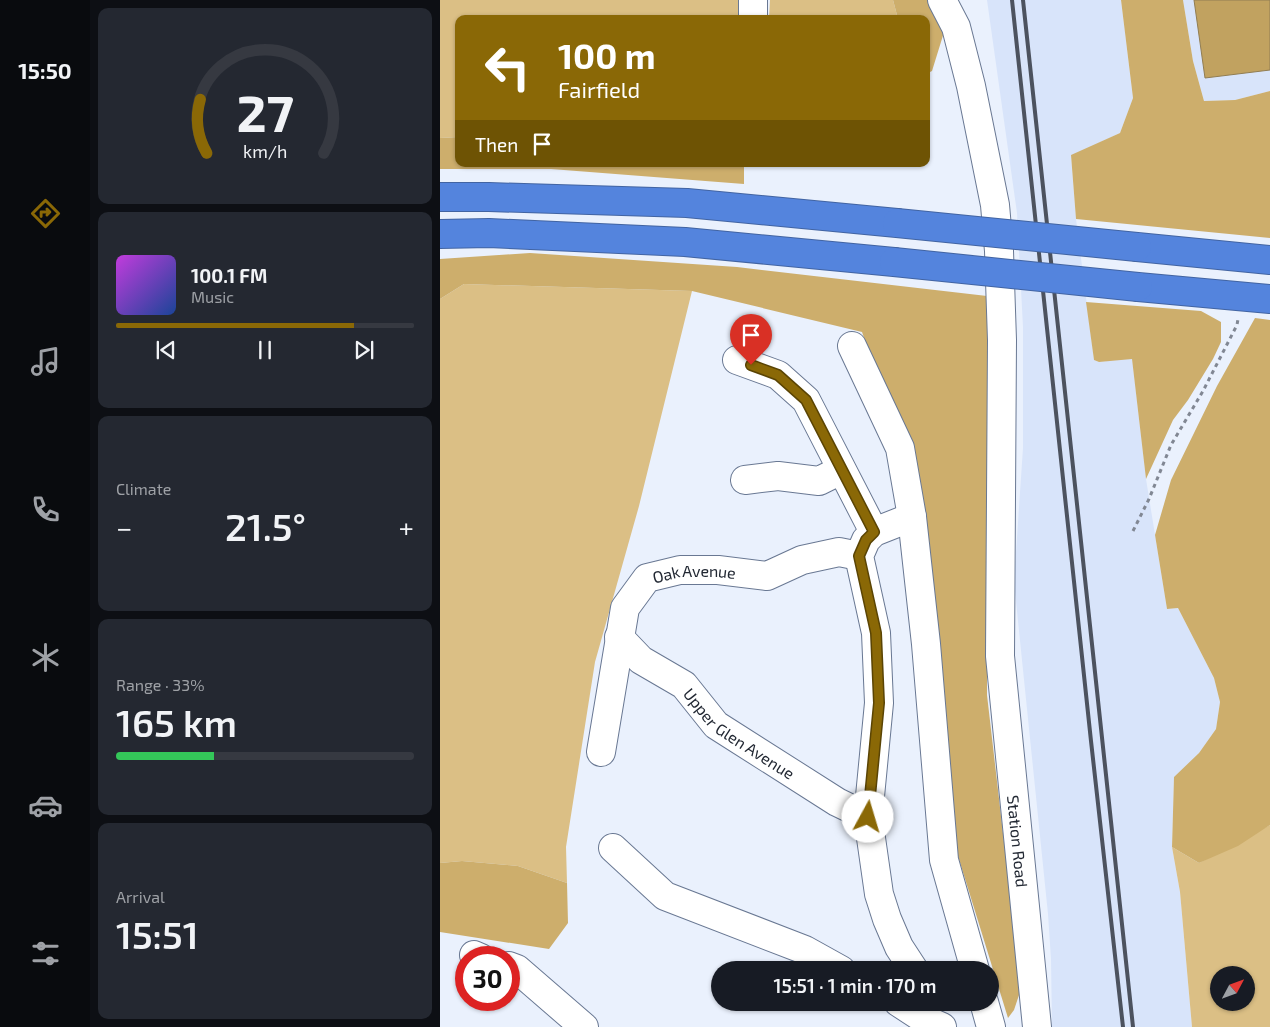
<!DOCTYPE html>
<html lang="en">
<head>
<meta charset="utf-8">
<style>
  :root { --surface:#171b24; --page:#242831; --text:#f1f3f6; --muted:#9ea1a6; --line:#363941; --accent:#8a6806 }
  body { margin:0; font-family:"Exo 2",sans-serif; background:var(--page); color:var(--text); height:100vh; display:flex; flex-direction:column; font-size:19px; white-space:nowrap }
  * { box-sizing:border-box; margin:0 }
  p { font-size:16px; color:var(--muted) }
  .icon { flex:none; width:28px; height:28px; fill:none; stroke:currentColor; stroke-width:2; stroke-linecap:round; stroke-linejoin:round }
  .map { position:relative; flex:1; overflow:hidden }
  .side { display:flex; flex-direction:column; gap:8px; padding:8px; background:#0d0f14; width:350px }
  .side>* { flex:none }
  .banner { position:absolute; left:15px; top:15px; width:475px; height:152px; border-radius:10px; box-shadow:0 1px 4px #0004; background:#8a6806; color:#fff; overflow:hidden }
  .needle { width:32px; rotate:49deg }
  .controls { position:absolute; left:770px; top:966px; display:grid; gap:10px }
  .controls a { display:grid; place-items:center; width:45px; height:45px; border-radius:50%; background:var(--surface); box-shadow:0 1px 4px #0004; font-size:25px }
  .speed { position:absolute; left:15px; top:946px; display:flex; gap:10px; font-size:25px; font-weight:700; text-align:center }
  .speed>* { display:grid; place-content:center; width:65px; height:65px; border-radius:50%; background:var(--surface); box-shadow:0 1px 4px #0004; line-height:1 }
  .speed .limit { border:8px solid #d22; background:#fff; color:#111 }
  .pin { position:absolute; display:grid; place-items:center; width:42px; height:42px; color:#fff; margin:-51px -21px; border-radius:50% 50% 50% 0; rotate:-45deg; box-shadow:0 0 5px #0007 }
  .pin .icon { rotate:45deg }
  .me { position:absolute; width:55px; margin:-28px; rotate:6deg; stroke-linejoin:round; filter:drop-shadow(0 0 4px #0008) }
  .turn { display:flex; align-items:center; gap:18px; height:105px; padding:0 20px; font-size:22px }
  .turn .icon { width:65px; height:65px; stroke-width:2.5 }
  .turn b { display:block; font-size:35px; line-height:42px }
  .then { display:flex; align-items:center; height:48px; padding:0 20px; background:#0003; gap:10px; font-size:19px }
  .big { font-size:38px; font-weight:600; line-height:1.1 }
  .side .widget { flex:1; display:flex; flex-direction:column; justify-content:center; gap:8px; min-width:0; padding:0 18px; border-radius:10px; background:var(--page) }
  .side .dial { align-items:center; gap:0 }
  .dial svg { height:130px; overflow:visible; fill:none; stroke:var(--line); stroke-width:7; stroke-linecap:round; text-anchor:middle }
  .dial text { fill:var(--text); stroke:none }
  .song { display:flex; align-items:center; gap:15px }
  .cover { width:60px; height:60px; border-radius:8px; background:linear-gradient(135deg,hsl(290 70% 55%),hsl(220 70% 35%)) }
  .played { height:5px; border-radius:2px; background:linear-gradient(90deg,var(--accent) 80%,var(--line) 80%) }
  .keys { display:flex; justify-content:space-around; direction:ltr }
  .heat { display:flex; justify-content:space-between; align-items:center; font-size:28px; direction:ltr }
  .charge { height:8px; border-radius:4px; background:linear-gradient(90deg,#34c759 33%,var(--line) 0) }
  .trip { position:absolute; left:271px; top:961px; width:288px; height:50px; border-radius:25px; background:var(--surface); box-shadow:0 1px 4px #0004; font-weight:600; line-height:50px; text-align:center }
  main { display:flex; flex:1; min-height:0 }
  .menu { display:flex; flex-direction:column; width:90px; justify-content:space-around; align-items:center; background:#090b0e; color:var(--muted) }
  .menu .icon { width:35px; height:35px }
  .menu .current { color:var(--accent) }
  .menu b { font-size:22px; color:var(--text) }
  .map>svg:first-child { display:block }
  .built { fill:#d8e4fa }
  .green { fill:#dbbf85; fill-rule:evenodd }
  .forest { fill:#cdae6c }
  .water { fill:#c1a260; stroke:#917d52 }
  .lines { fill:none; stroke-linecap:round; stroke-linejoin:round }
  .minor-casing { stroke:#697893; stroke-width:30 }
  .highway-casing { stroke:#4264a2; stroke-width:30 }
  .path { stroke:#818793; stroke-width:3; stroke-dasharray:4 4; stroke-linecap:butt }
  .minor { stroke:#fff; stroke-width:28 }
  .highway { stroke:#5484dd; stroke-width:28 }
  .rail { stroke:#4c525e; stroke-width:4 }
  .highway-bridge-casing { stroke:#4264a2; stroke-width:30; stroke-linecap:butt }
  .highway-bridge { stroke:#5484dd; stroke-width:28 }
  .route-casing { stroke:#5a4404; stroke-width:12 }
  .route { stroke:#8a6806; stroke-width:9 }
  .labels { text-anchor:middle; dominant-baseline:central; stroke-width:4.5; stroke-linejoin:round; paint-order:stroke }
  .street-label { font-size:16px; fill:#222833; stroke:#eaf1fd }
</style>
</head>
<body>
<main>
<nav class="menu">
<b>15:50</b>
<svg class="icon current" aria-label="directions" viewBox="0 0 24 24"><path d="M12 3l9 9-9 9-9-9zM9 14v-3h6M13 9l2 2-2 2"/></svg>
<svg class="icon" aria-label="music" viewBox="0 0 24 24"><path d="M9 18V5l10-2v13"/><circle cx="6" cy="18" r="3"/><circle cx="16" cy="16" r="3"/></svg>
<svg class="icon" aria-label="phone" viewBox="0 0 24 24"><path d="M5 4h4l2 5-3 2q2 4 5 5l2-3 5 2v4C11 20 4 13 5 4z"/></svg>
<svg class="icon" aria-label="climate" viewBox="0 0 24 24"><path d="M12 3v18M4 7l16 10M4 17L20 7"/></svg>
<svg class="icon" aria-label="car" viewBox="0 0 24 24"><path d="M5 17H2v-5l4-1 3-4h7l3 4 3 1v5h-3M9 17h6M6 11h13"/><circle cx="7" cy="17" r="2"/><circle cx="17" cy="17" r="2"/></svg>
<svg class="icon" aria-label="filters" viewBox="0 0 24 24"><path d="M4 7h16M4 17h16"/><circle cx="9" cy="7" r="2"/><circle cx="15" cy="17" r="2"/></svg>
</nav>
<section class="side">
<div class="widget dial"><svg viewBox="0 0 100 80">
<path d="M14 69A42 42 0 1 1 86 69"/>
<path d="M14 69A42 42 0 0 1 10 36" stroke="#8a6806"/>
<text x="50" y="56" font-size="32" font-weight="700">27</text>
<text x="50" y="72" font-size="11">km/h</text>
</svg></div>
<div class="widget">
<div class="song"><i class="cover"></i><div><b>100.1 FM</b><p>Music</p></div></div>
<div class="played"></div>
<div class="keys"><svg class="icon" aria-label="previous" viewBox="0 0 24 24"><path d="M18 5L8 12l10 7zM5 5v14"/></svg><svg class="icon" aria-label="pause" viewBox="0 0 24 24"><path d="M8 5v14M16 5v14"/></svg><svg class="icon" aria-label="next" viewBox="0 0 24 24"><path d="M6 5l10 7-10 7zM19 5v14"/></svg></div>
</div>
<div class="widget"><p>Climate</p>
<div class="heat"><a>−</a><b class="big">21.5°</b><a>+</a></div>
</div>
<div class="widget"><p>Range · 33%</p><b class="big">165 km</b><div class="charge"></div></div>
<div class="widget"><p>Arrival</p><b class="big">15:51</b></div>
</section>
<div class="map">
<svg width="830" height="1027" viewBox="0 0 830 1027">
  <rect width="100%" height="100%" fill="#eaf1fd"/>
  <path class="built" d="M 547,0 L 681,0 L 693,98 L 680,133 L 631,156 L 636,219 L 654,360 L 659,362 L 692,358 L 706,479 L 727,609 L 738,608 L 774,678 L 780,702 L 776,729 L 759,753 L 734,778 L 732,847 L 740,892 L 752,1027 L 612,1027 L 611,959 L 608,914 L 574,582 L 583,448 L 583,327 L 577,213 Z
    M 743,0 L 830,0 L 830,91 L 795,100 L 764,101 L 753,61 Z"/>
  <path class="green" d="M 0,0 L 302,0 L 303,19 L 19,19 L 19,137 L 0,138 Z
    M 330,0 L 453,0 L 458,19 L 329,19 Z
    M 24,284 L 252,291 L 199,506 L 155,662 L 126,847 L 127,883 L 78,866 L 22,861 L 0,863 L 0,299 Z
    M 830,825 L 830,1027 L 752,1027 L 740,892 L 732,847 L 759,863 ZM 779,975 L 806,975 L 806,1002 L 779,1002 Z"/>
  <path class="forest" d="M 453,0 L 488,0 L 505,29 L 492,71 L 486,74 L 486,19 L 458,19 Z
    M 681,0 L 743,0 L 753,61 L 764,101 L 795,100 L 830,91 L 830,238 L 636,219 L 631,155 L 680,133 L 693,98 Z
    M 19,137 L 19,164 L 304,164 L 304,184 L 111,169 L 0,169 L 0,138 Z
    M 90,253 L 297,267 L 547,296 L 547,695 L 581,989 L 574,1010 L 568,1018 L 518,856 L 494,612 L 476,484 L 422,332 L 252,291 L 24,284 L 0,299 L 0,259 Z
    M 646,302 L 761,311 L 781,322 L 781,342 L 773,359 L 748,400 L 733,420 L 706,479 L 692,359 L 659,362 L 654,360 Z
    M 815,318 L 830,320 L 830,825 L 798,846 L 759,863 L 732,847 L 734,777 L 759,753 L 776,729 L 780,702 L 774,678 L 738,608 L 727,609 L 715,535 L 731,480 L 777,386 Z
    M 22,861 L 78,866 L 127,883 L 128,923 L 109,949 L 0,932 L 0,863 Z"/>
  <path class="water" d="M 754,0 L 830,0 L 830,70 L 765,78 Z"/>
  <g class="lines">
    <g class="minor-casing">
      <g id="minor">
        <path d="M 313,0 L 313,19"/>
        <path id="s1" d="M 502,0 L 516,27 L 531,86 L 555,205 L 559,251 L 562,340 L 560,656 L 597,1027"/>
        <path d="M 412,346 L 460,448 L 472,517 L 486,644 L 504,860 L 535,970"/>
        <path d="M 297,360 L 338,375 L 366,400 L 434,532"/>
        <path d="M 305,480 L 338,476 L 379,481 L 401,470"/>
        <path d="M 472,517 L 434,532 L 426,540 L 419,556 L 436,633 L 439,703 L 428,817 L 439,894 L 447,919 L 459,947 L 474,970"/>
        <path id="s2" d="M 179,637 L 201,660 L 244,685 L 276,725 L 397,802 L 428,817"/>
        <path id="s3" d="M 161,752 L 185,608 L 207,578 L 240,570 L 278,570 L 327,576 L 362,560 L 399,552 L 419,556"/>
        <path d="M 173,848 L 225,896 L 365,950 L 401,970"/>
        <path d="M 34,955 L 41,958"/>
        <path d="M 69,966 L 77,969 L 144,1027"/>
        <path d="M 458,1002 L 484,1019 L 502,1027"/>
        <path d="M 544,1002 L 551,1027"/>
      </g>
    </g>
    <g class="highway-casing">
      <path id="highway" d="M 0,197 L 49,197 L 247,203 L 457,223
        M 0,234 L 49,233 L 245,242 L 454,262
        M 697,247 L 830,260
        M 698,287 L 830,299"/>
    </g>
    <path class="path" d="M 693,531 L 709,499 L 731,445 L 763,391 L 797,325 L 798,319"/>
    <use href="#minor" class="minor"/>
    <use href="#highway" class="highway"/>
    <path class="rail" d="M 572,0 L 651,741 L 683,1027
      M 583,0 L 693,1027"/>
    <g class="highway-bridge-casing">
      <path id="highway-bridge" d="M 457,223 L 697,247
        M 454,262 L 698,287"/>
    </g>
    <use href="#highway-bridge" class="highway-bridge"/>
  </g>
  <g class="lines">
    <g class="route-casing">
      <path id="route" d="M 311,365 L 338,375 L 366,400 L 434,532 L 426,540 L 419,556 L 436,633 L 439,703 L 428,817"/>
    </g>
    <use href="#route" class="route"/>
  </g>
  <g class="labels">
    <g class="street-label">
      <text stroke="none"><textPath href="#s3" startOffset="231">Oak Avenue</textPath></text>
      <text stroke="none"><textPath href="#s2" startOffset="156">Upper Glen Avenue</textPath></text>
      <text stroke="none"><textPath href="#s1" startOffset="850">Station Road</textPath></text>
    </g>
  </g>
</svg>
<div class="controls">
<a><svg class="needle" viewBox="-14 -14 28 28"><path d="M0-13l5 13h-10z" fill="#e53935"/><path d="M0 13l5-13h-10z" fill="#9ea1a6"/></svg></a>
</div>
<div class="speed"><div class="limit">30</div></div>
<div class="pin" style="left:311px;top:365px;background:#d93025"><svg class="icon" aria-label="arrive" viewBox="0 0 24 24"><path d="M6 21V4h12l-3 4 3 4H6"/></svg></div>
<svg class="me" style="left:428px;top:817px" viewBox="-20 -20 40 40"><circle r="19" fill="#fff"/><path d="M0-13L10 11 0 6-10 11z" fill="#8a6806"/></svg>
<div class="trip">15:51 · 1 min · 170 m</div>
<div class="banner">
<div class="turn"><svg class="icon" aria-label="left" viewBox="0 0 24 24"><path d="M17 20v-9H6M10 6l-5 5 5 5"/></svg><div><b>100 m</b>Fairfield</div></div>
<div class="then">Then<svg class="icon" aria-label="arrive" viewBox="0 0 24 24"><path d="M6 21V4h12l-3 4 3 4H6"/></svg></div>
</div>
</div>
</main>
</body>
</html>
